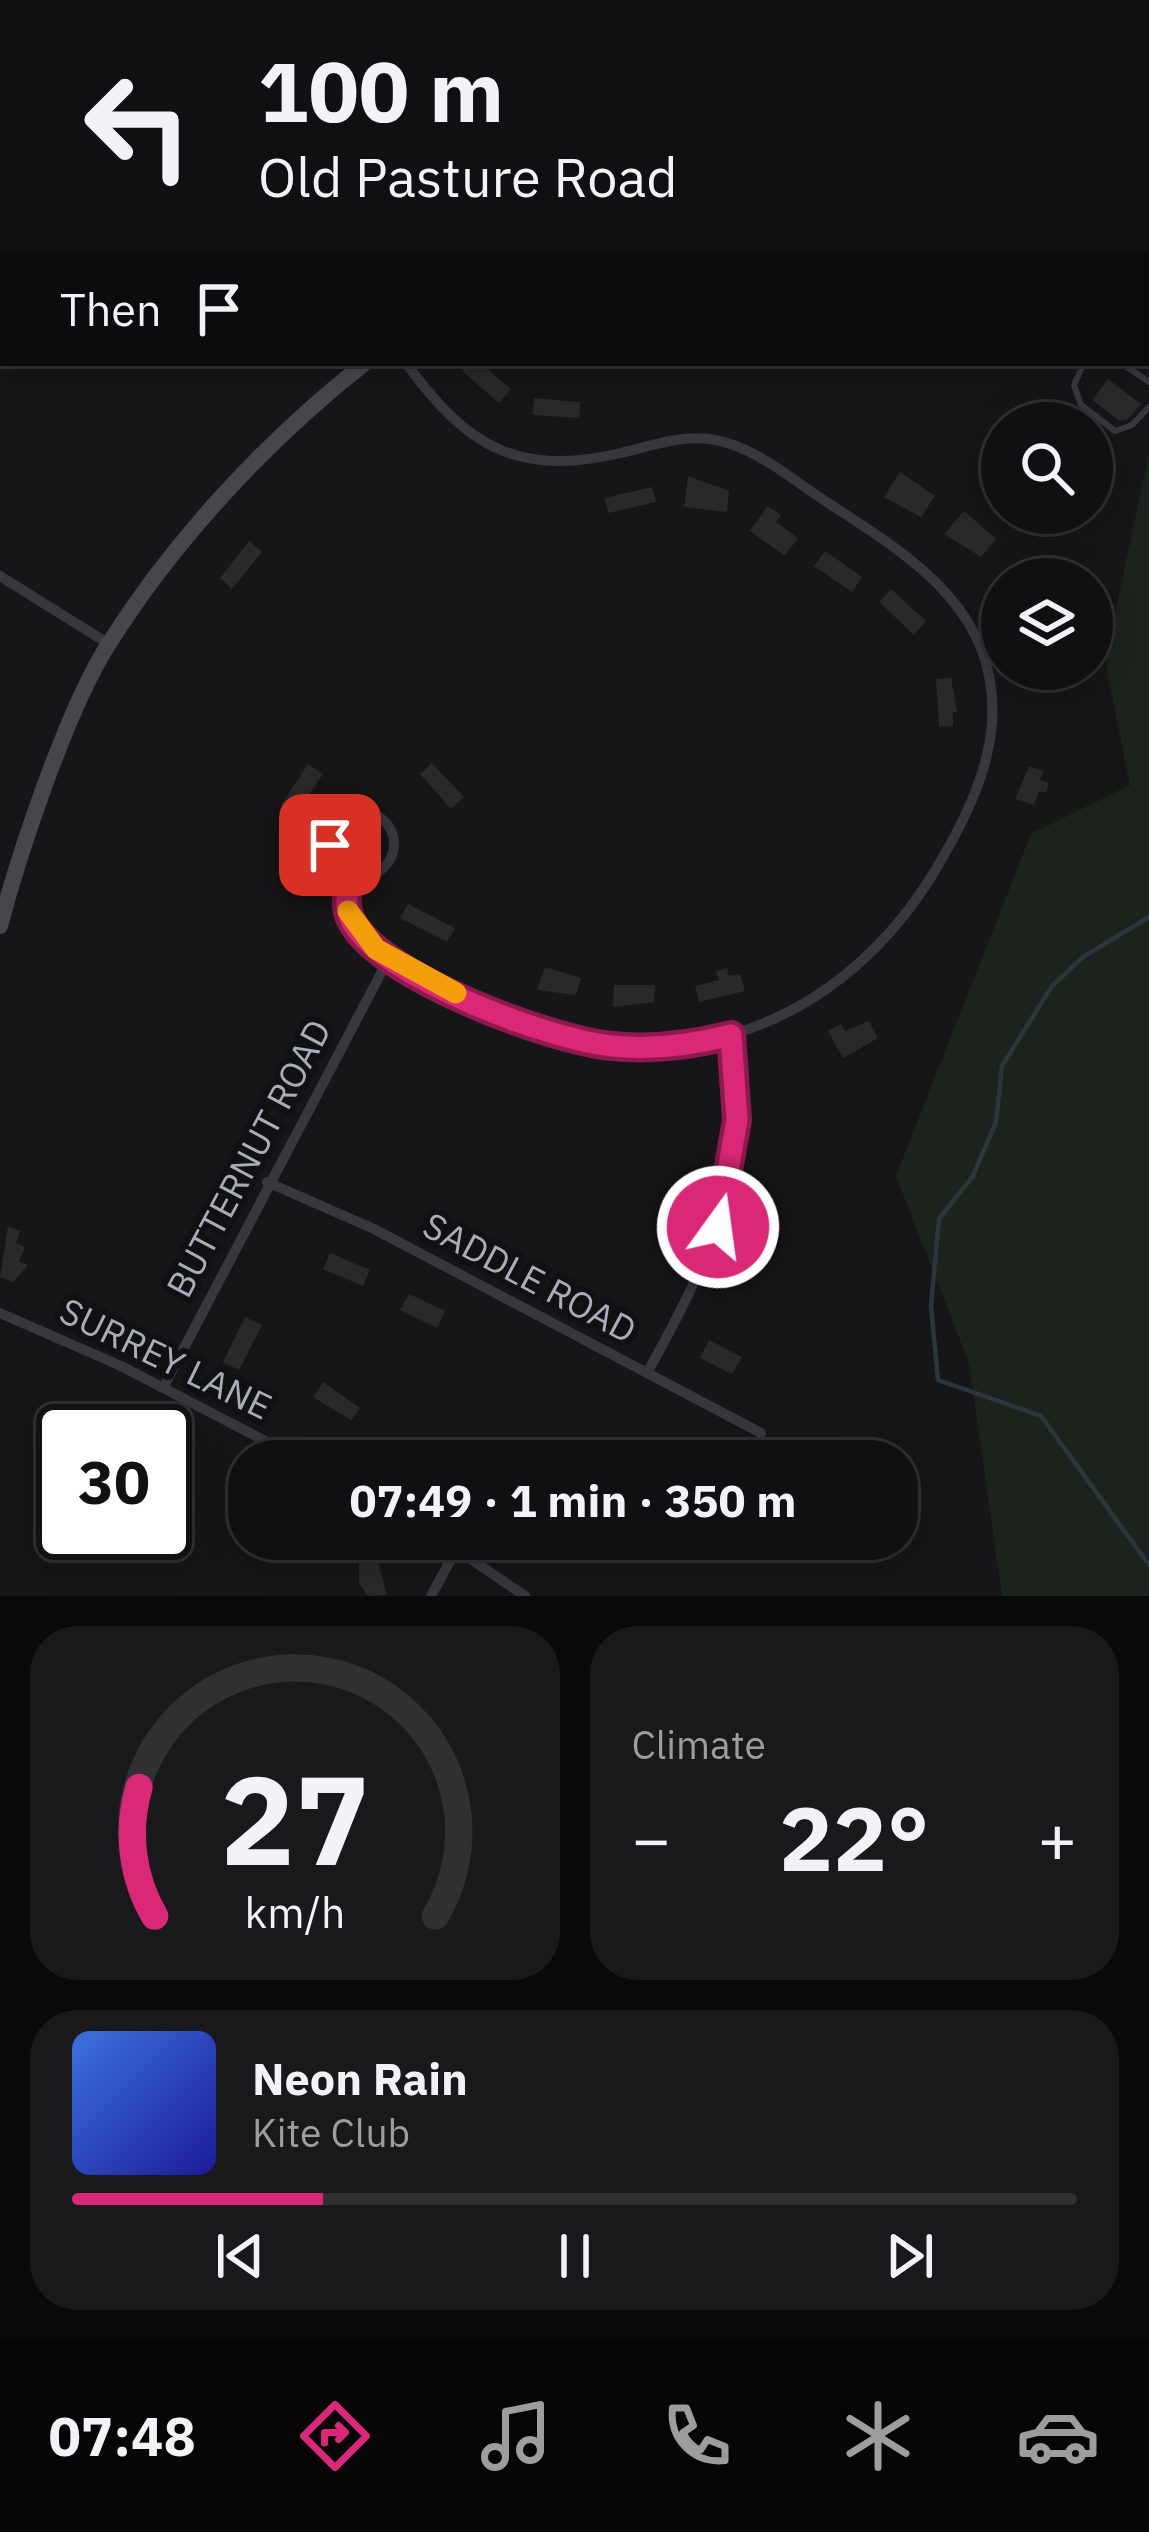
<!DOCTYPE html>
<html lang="en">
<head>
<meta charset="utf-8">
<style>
  :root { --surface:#101012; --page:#19191b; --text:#f1f3f6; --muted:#9c9d9f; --line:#303032; --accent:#db2777 }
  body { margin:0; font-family:"IBM Plex Sans",sans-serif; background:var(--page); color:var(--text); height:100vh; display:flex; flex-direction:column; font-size:45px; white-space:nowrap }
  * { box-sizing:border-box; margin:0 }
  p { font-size:39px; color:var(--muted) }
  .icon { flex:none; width:66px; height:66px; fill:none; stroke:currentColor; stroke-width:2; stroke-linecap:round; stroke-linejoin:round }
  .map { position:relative; height:1596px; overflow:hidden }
  .side { display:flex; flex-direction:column; gap:30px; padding:30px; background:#09090a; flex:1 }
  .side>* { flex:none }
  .guide { position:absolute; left:0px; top:0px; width:1149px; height:366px; box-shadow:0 6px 30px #0003,0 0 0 3px var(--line); background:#101012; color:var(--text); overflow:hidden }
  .fabs { position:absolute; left:981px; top:402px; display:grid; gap:24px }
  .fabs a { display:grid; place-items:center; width:132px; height:132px; border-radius:50%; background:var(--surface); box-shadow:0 6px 30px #0003,0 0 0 3px var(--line); font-size:60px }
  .speed { position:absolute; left:36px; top:1404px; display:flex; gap:24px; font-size:60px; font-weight:700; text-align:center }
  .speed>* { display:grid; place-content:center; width:156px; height:156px; border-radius:50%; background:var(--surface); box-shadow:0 6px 30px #0003,0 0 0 3px var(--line); line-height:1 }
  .speed .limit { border:6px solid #111; border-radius:18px; background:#fff; color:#111 }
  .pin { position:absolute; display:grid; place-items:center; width:102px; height:102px; color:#fff; margin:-51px; border-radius:24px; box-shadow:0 6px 18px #0006 }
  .me { position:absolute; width:132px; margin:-66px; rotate:14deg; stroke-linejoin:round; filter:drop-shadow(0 0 9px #0008) }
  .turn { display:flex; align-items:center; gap:42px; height:252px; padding:0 60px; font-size:54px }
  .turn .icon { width:156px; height:156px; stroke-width:2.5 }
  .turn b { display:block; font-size:84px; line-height:102px }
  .then { display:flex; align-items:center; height:114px; padding:0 60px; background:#0003; gap:24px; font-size:45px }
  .big { font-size:90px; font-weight:800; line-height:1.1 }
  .side .tile { flex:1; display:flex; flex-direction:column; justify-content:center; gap:18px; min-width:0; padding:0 42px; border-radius:48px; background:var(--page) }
  .side .dial { align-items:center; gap:0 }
  .dial svg { height:312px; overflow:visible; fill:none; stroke:var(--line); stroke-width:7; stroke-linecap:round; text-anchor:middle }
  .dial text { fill:var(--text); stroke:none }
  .song { display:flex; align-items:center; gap:36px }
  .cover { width:144px; height:144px; border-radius:18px; background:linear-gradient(135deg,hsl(220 70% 55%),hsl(240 70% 35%)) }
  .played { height:12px; border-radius:6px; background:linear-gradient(90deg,var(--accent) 25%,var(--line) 25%) }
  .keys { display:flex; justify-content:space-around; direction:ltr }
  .heat { display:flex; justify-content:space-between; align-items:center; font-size:66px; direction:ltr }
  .side .tiles { flex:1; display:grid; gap:30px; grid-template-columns:1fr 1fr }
  .tile:last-child { grid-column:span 2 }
  .trip { position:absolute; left:228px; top:1440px; width:690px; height:120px; border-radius:48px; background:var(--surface); box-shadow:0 6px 30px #0003,0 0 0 3px var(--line); font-weight:800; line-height:120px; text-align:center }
  .menu { display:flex; height:192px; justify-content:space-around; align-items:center; background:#060607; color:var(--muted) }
  .menu .icon { width:84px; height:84px }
  .menu .on { color:var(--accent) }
  .menu b { font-size:54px; color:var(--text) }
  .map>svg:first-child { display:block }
  .green { fill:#1c231d }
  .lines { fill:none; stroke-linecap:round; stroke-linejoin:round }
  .stream { stroke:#2c353c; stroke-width:4.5 }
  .building { fill:#29292c }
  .lane { stroke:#37383d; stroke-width:6 }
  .street { stroke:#37383d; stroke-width:10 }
  .secondary { stroke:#45474d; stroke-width:16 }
  .primary { stroke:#53555c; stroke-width:18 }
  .route-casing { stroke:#8e194d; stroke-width:30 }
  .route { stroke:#db2777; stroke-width:21 }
  .slow { stroke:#f59e0b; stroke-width:21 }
  .labels { text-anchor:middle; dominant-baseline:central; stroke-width:12; stroke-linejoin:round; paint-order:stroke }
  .street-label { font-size:36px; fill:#a8adb8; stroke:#111113 }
</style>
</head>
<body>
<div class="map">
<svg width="1149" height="1596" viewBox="0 0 1149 1596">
  <rect width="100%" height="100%" fill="#161618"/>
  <path class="green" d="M 1149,454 L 1149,1596 L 1002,1596 L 969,1363 L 896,1176 L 1031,834 L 1130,785 L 1105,660 Z"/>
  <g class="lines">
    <path class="stream" d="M 1146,251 L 1149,252
      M 1149,917 L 1083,957 L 1052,986 L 1002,1066 L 996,1122 L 973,1176 L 939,1219 L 931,1306 L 938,1380 L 1041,1416 L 1149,1565"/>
  </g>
  <path class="building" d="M 469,363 L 480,363 L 511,389 L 499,403 L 462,371 Z
    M 1108,379 L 1141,404 L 1128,419 L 1120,421 L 1092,400 Z
    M 534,398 L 580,402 L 579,418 L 533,415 Z
    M 900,472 L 935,496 L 921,517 L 884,497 Z
    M 688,476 L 729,491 L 727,512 L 684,507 Z
    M 652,487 L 656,502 L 608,513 L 605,498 Z
    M 768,506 L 781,515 L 776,522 L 798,538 L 785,556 L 750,531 Z
    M 964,511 L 996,539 L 981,557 L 944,534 Z
    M 249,541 L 262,552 L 232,589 L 220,578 Z
    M 825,551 L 862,577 L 852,592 L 814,566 Z
    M 891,589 L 926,621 L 914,635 L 879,602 Z
    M 951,678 L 957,712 L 953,712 L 953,726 L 939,727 L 936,679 Z
    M 432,763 L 464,797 L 451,809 L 420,774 Z
    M 308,764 L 323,774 L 295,815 L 281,805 Z
    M 1029,766 L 1043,771 L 1040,780 L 1049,783 L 1046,793 L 1039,791 L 1034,805 L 1015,799 Z
    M 408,904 L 455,928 L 447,942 L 400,918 Z
    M 545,967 L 581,978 L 576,995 L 537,990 Z
    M 727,968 L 729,976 L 740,974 L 745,991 L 699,1002 L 695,986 L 719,980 L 716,971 Z
    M 614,985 L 655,985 L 654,1002 L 613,1007 Z
    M 869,1021 L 878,1038 L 843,1058 L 828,1031 L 841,1024 L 845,1031 Z
    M 8,1226 L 20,1231 L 16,1243 L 25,1247 L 19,1261 L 28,1265 L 13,1282 L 0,1277 Z
    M 330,1253 L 370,1270 L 363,1286 L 323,1269 Z
    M 409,1294 L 445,1311 L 437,1328 L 400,1310 Z
    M 245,1317 L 262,1325 L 239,1370 L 223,1362 Z
    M 709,1340 L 742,1357 L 732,1374 L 700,1358 Z
    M 323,1382 L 360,1408 L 351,1420 L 313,1397 Z
    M 375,1550 L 387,1595 L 368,1596 L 359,1583 L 359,1552 Z"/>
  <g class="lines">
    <path class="lane" d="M 1138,0 L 1139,3
      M 1146,15 L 1146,16
      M 1084,363 L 1074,385 L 1081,405 L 1115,431 L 1132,425 L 1149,407
      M 1121,363 L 1149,382"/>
    <path class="street" d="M 374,0 L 379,3
      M 1121,0 L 1131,0
      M 0,576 L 109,644
      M330 844a32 32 0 1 1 64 0a32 32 0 1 1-64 0Z
      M 351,875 C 347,889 344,905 350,919 C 373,968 518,1030 570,1039 C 618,1048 667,1050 714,1039 C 809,1017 882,956 933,874 C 960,829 988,777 992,723 C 1000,607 906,554 822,499 C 788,476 752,445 710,439 C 681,435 650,446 621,453 C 517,477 467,447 406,363
      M 267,1182 L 374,1229 L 761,1433
      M 0,1313 L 121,1366 L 304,1461
      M 647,1373 C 719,1244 742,1183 731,1035
      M 163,1388 L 389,958
      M 441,1539 L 525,1596
      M 431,1596 L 457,1548"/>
    <path class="secondary" d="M 809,3 L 811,0
      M 0,926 C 20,850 67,710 108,645 C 174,540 267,440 365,363"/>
    <path class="primary" d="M 749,0 L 752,3
      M 1146,296 L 1149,298"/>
  </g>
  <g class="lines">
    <g class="route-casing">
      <path id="route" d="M 330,845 L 338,866 L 352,875 C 347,889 344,906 351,920 C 379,977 550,1040 612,1046 C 651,1050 692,1045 731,1035 L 737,1120 L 718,1227"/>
    </g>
    <use href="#route" class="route"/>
    <path class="slow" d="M 348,911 L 376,949 L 456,993"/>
  </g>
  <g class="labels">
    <g class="street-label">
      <text transform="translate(248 1158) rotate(-62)">BUTTERNUT ROAD</text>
      <text transform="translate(530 1277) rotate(28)">SADDLE ROAD</text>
      <text transform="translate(166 1358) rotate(26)">SURREY LANE</text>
    </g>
  </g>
</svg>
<div class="fabs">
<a><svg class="icon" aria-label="search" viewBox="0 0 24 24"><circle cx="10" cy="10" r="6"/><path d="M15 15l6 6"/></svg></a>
<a><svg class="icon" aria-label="layers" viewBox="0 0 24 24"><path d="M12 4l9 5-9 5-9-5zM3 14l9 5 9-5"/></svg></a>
</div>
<div class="speed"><div class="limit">30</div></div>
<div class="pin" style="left:330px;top:845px;background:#d93025"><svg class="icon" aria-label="arrive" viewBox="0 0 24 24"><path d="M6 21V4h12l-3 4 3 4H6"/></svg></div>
<svg class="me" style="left:718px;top:1227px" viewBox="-20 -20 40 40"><circle r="17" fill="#db2777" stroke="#fff" stroke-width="3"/><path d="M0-11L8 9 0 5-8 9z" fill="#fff"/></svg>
<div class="trip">07:49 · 1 min · 350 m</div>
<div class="guide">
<div class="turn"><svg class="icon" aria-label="left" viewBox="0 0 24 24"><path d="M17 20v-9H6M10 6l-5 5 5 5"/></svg><div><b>100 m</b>Old Pasture Road</div></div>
<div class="then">Then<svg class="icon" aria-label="arrive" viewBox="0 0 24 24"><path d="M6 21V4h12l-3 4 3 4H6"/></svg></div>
</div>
</div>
<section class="side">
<div class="tiles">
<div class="tile dial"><svg viewBox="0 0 100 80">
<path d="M14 69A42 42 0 1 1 86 69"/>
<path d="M14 69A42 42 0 0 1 10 36" stroke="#db2777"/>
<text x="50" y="56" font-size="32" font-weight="700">27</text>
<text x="50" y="72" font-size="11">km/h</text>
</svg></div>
<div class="tile"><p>Climate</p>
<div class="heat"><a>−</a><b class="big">22°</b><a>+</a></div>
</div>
<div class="tile">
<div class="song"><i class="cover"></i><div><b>Neon Rain</b><p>Kite Club</p></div></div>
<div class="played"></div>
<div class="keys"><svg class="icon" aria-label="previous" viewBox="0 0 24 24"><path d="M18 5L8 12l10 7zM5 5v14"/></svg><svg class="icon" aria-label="pause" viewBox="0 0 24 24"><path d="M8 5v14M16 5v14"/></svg><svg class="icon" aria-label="next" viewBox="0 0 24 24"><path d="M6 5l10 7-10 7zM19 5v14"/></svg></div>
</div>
</div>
</section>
<nav class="menu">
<b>07:48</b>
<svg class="icon on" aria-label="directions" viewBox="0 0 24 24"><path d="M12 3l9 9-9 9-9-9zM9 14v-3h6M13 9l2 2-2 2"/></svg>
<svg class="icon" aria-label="music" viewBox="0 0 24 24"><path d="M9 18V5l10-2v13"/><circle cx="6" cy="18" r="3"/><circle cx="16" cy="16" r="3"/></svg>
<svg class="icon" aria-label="phone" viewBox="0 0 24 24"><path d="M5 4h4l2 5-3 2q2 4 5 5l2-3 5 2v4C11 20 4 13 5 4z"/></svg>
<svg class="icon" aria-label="climate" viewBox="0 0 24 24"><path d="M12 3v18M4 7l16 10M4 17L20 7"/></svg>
<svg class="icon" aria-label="car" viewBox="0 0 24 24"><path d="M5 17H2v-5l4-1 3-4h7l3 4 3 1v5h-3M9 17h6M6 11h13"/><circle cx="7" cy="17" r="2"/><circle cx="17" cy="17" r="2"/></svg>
</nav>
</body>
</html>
